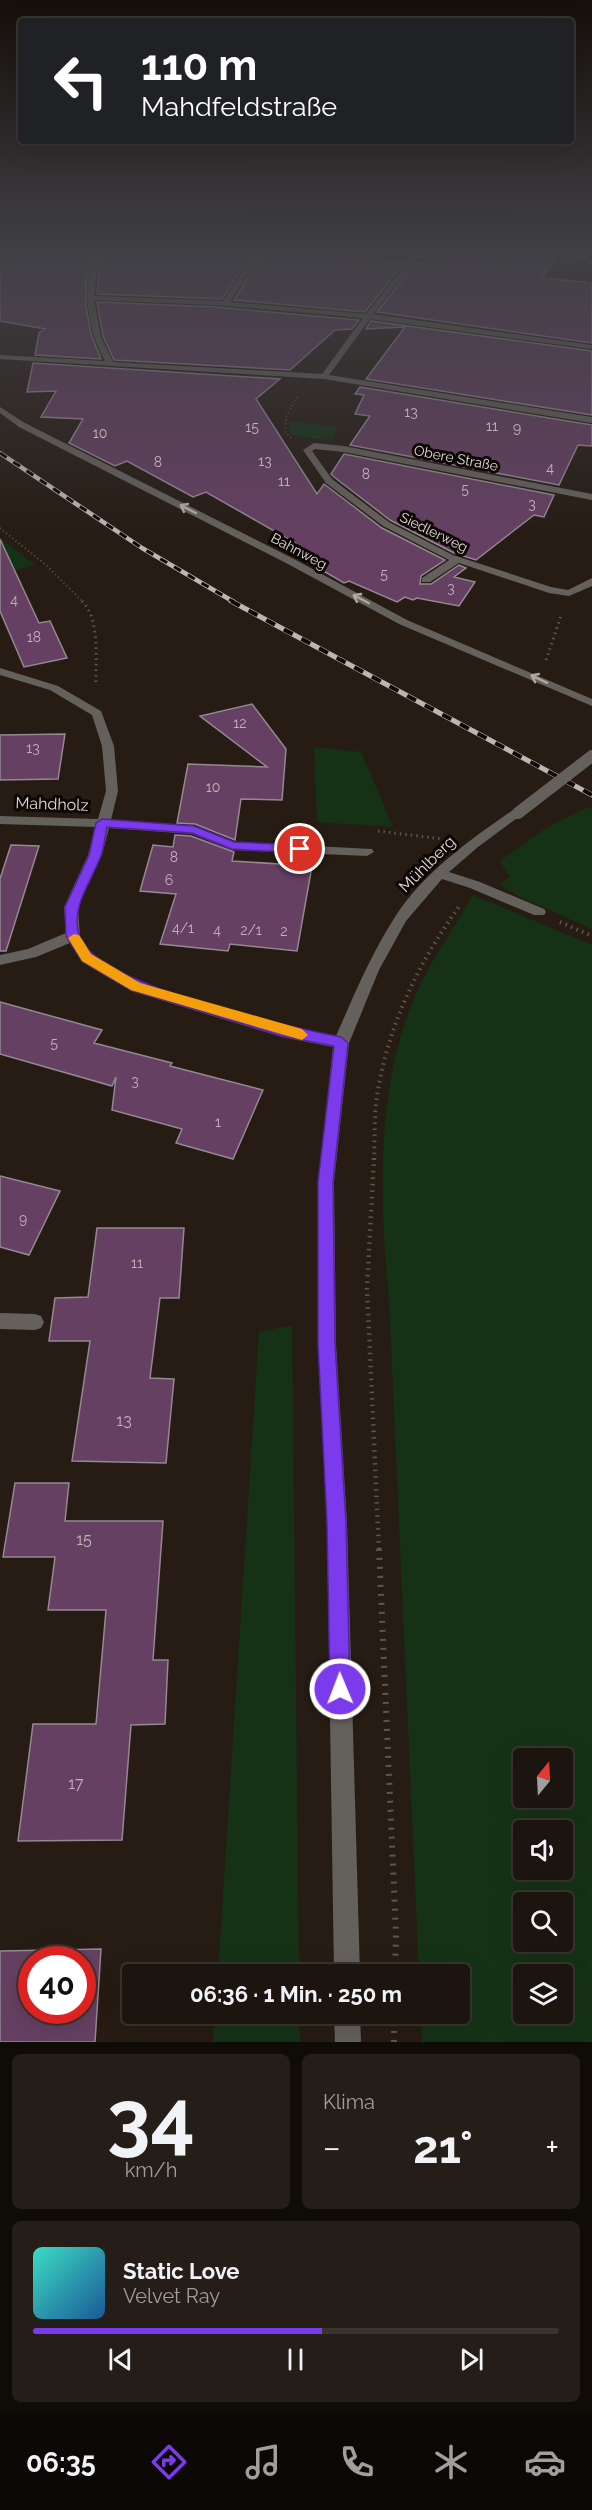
<!DOCTYPE html>
<html lang="de">
<head>
<meta charset="utf-8">
<style>
  :root { --surface:#1c150f; --page:#251e18; --text:#f1f3f6; --muted:#a09f9e; --line:#3a342f; --accent:#7c3aed }
  body { margin:0; font-family:Raleway,sans-serif; background:var(--page); color:var(--text); height:100vh; display:flex; flex-direction:column; font-size:22px; white-space:nowrap }
  * { box-sizing:border-box; margin:0 }
  p { font-size:20px; color:var(--muted) }
  .icon { flex:none; width:33px; height:33px; fill:none; stroke:currentColor; stroke-width:2; stroke-linecap:round; stroke-linejoin:round }
  .map { position:relative; height:2042px; overflow:hidden }
  .sheet { display:flex; flex-direction:column; gap:12px; padding:12px; background:#0f0c08; flex:1 }
  .sheet>* { flex:none }
  .banner { position:absolute; left:18px; top:18px; width:556px; height:126px; border-radius:6px; box-shadow:0 6px 24px #0002,0 0 0 2px var(--line); background:#202124; color:#fff; overflow:hidden }
  .needle { width:39px; rotate:18deg }
  .tools { position:absolute; left:513px; top:1748px; display:grid; gap:12px }
  .tools a { display:grid; place-items:center; width:60px; height:60px; border-radius:6px; background:var(--surface); box-shadow:0 6px 24px #0002,0 0 0 2px var(--line); font-size:30px }
  .speed { position:absolute; left:18px; top:1946px; display:flex; gap:12px; font-size:30px; font-weight:700; text-align:center }
  .speed>* { display:grid; place-content:center; width:78px; height:78px; border-radius:50%; background:var(--surface); box-shadow:0 6px 24px #0002,0 0 0 2px var(--line); line-height:1 }
  .speed .limit { border:9px solid #d22; background:#fff; color:#111 }
  .pin { position:absolute; display:grid; place-items:center; width:51px; height:51px; color:#fff; margin:-26px; border:3px solid #fff; border-radius:50%; box-shadow:0 2px 6px #0007 }
  .me { position:absolute; width:66px; margin:-33px; rotate:359deg; stroke-linejoin:round; filter:drop-shadow(0 0 4px #0008) }
  .turn { display:flex; align-items:center; gap:21px; height:126px; padding:0 24px; font-size:27px }
  .turn .icon { width:78px; height:78px; stroke-width:2.5 }
  .turn b { display:block; font-size:42px; line-height:51px }
  .big { font-size:45px; font-weight:700; line-height:1.1 }
  .sheet .card { flex:1; display:flex; flex-direction:column; justify-content:center; gap:9px; min-width:0; padding:0 21px; border-radius:9px; background:var(--page) }
  .sheet .dial { align-items:center; gap:0 }
  .dial b { font-size:78px; line-height:1 }
  .song { display:flex; align-items:center; gap:18px }
  .cover { width:72px; height:72px; border-radius:9px; background:linear-gradient(135deg,hsl(170 70% 55%),hsl(210 70% 35%)) }
  .played { height:6px; border-radius:3px; background:linear-gradient(90deg,var(--accent) 55%,var(--line) 55%) }
  .keys { display:flex; justify-content:space-around; direction:ltr }
  .heat { display:flex; justify-content:space-between; align-items:center; font-size:33px; direction:ltr }
  .sheet .tiles { flex:1; display:grid; gap:12px; grid-template-columns:1fr 1fr }
  .card:last-child { grid-column:span 2 }
  .trip { position:absolute; left:122px; top:1964px; width:348px; height:60px; border-radius:6px; background:var(--surface); box-shadow:0 6px 24px #0002,0 0 0 2px var(--line); font-weight:700; line-height:60px; text-align:center }
  .tab-bar { display:flex; height:96px; justify-content:space-around; align-items:center; background:#0b0806; color:var(--muted) }
  .tab-bar .icon { width:42px; height:42px }
  .tab-bar .active { color:var(--accent) }
  .tab-bar b { font-size:27px; color:var(--text) }
  .map>svg:first-child { display:block }
  .green { fill:#153217; fill-rule:evenodd }
  .building { fill:#654062; stroke:#948893; stroke-width:1.5; fill-rule:evenodd }
  .lines { fill:none; stroke-linecap:round; stroke-linejoin:round }
  .path-far5 { stroke:#5e554e; stroke-width:1.5; stroke-dasharray:1 2; stroke-linecap:butt }
  .path-far4 { stroke:#5e554e; stroke-width:2; stroke-dasharray:1 3; stroke-linecap:butt }
  .path-far3 { stroke:#5e554e; stroke-width:3; stroke-dasharray:1.5 4; stroke-linecap:butt }
  .path-far2 { stroke:#5e554e; stroke-width:4; stroke-dasharray:1.5 4.5; stroke-linecap:butt }
  .path-far1 { stroke:#5e554e; stroke-width:4.5; stroke-dasharray:1.5 5; stroke-linecap:butt }
  .path { stroke:#5e554e; stroke-width:6; stroke-dasharray:2 7; stroke-linecap:butt }
  .minor { fill:#64605b; fill-rule:evenodd }
  .rail-far1-casing { stroke:#beb5b0; stroke-width:4.5 }
  .rail-casing { stroke:#beb5b0; stroke-width:5 }
  .rail-far1 { stroke:#0c0705; stroke-width:3; stroke-dasharray:8; stroke-linecap:butt }
  .rail { stroke:#0c0705; stroke-width:4; stroke-dasharray:10; stroke-linecap:butt }
  .minor-bridge { stroke:#64605b; stroke-width:12 }
  .oneway { stroke:#aea8a3 }
  .route { fill:#7c3aed; stroke:#51269a; stroke-width:1.5 }
  .slow { fill:#f59e0b }
  .labels { text-anchor:middle; dominant-baseline:central; stroke-width:6; stroke-linejoin:round; paint-order:stroke }
  .number-label { font-size:14px; fill:#c1b2b7 }
  .far-street-label { font-size:14px; fill:#e0d8d3; stroke:#0c0705 }
  .street-label { font-size:16px; fill:#e0d8d3; stroke:#0c0705 }
  .near-number-label { font-size:16px; fill:#c1b2b7 }
</style>
</head>
<body>
<div class="map">
<svg width="592" height="2042" viewBox="0 0 592 2042">
  <rect width="100%" height="100%" fill="#261c14"/>
  <path class="green" d="M 288,421 L 338,427 L 331,441 L 291,435 Z
    M 0,538 L 35,565 L 0,574 Z
    M 314,747 L 361,752 L 393,827 L 317,822 Z
    M 588,807 L 592,809 L 592,929 L 522,898 L 500,885 L 509,877 L 500,861 L 546,828 Z
    M 473,895 L 592,945 L 592,2042 L 422,2042 L 421,2013 L 459,2013 L 459,1974 L 419,1974 L 389,1297 C 379,1200 376,1085 416,994 C 431,960 454,928 473,895 ZM 524,1758 L 562,1758 L 562,1797 L 524,1797 ZM 524,1830 L 562,1830 L 562,1869 L 524,1869 ZM 524,1902 L 562,1902 L 562,1941 L 524,1941 ZM 524,1974 L 562,1974 L 562,2013 L 524,2013 Z
    M 292,1325 L 299,1974 L 218,1974 L 259,1332 Z
    M 215,2013 L 299,2013 L 300,2042 L 213,2042 Z"/>
  <path class="building" d="M 0,249 L 92,249 L 86,278 L 86,306 L 91,334 L 101,359 L 35,355 L 39,333 L 45,329 L 0,321 Z
    M 102,249 L 255,249 L 222,299 L 97,294 Z
    M 266,249 L 277,249 L 405,262 L 365,312 L 234,300 Z
    M 496,249 L 559,253 L 541,278 L 592,283 L 592,343 L 377,312 L 416,263 L 437,265 L 447,254 L 475,257 Z
    M 97,302 L 216,307 L 359,320 L 352,329 L 335,330 L 290,370 L 114,360 L 103,336 Z
    M 371,321 L 592,351 L 592,415 L 366,379 L 405,327 L 366,329 Z
    M 33,363 L 280,379 L 256,399 L 317,494 L 324,484 L 382,528 L 445,560 L 421,576 L 420,584 L 431,584 L 459,565 L 466,568 L 454,577 L 475,582 L 459,606 L 417,598 L 413,600 L 405,597 L 397,602 L 349,581 L 344,583 L 284,548 L 295,543 L 206,492 L 193,497 L 127,461 L 115,466 L 69,443 L 83,419 L 41,417 L 56,391 L 27,392 Z
    M 360,387 L 592,425 L 592,446 L 578,445 L 559,485 L 350,445 L 370,416 L 355,414 L 364,395 L 355,394 Z
    M 344,454 L 554,495 L 544,517 L 534,515 L 476,560 L 454,553 L 390,520 L 334,477 L 331,474 Z
    M 0,539 L 39,623 L 50,621 L 67,658 L 24,667 L 0,611 Z
    M 252,704 L 286,749 L 282,800 L 241,799 L 235,840 L 195,824 L 177,823 L 188,764 L 267,767 L 200,716 Z
    M 65,734 L 58,779 L 0,780 L 0,735 Z
    M 175,835 L 191,836 L 234,852 L 232,861 L 312,866 L 297,951 L 230,944 L 228,951 L 160,944 L 176,894 L 140,891 L 153,845 L 173,847 Z
    M 11,845 L 39,846 L 6,951 L 0,951 L 0,879 Z
    M 0,1002 L 102,1030 L 94,1043 L 172,1063 L 170,1066 L 263,1090 L 233,1159 L 176,1143 L 182,1129 L 112,1110 L 116,1077 L 112,1086 L 0,1054 Z
    M 0,1176 L 60,1191 L 29,1255 L 0,1247 Z
    M 97,1228 L 184,1228 L 179,1298 L 160,1298 L 150,1378 L 174,1379 L 166,1463 L 72,1461 L 90,1341 L 49,1341 L 55,1298 L 88,1297 Z
    M 15,1483 L 69,1483 L 65,1521 L 163,1521 L 153,1660 L 168,1660 L 165,1724 L 131,1725 L 122,1840 L 18,1841 L 33,1724 L 96,1724 L 106,1610 L 48,1610 L 55,1557 L 3,1557 Z
    M 101,1949 L 95,2042 L 0,2042 L 0,1951 ZM 32,1959 L 82,1959 L 82,2010 L 32,2010 Z"/>
  <g class="lines">
    <path class="path-far5" d="M 292,406 L 297,397"/>
    <path class="path-far4" d="M 291,438 L 285,432 L 286,417 L 293,404
      M 0,528 L 46,565 L 83,602"/>
    <path class="path-far3" d="M 82,601 C 101,620 95,661 96,686
      M 546,660 L 562,613
      M 378,831 L 442,839"/>
    <path class="path-far2" d="M 560,922 L 592,936
      M 374,1160 C 375,1139 374,1116 377,1096 C 388,1025 419,961 461,904"/>
    <path class="path-far1" d="M 374,1158 L 367,1288 L 379,1551"/>
    <path class="path" d="M 379,1549 L 396,1934 L 395,1974
      M 394,2013 L 394,2042"/>
    <path class="minor" d="M 94,249 L 100,249 L 94,296 L 223,301 L 258,249 L 264,249 L 230,302 L 366,314 L 418,249 L 425,249 L 373,314 L 592,345 L 592,349 L 370,319 L 329,375 L 592,417 L 592,423 L 324,379 L 0,359 L 0,355 L 105,361 C 85,325 83,288 94,249 ZM 94,300 L 216,305 L 363,318 L 322,374 L 113,362 L 101,337 Z
      M 556,249 L 577,252 L 592,261 L 592,266 L 573,254 Z
      M 0,407 L 25,423 L 294,559 L 407,620 L 592,699 L 592,706 L 399,624 L 286,563 L 19,427 L 0,413 Z
      M 314,443 L 344,446 L 592,494 L 592,500 L 344,452 L 315,449 L 312,451 L 332,479 L 389,522 L 453,555 L 551,587 L 568,590 L 592,578 L 592,586 L 569,596 L 549,593 L 459,563 L 430,582 L 422,582 L 422,578 L 449,560 L 383,526 L 326,483 L 303,450 Z
      M 0,668 L 58,686 L 101,711 L 114,746 L 118,791 L 111,820 L 194,826 L 234,842 L 372,849 L 374,852 L 367,856 L 232,850 L 192,834 L 109,828 L 102,855 L 78,907 L 80,936 L 92,954 L 141,983 L 282,1025 L 336,1036 C 354,995 371,954 395,917 C 424,872 470,840 513,810 L 523,810 L 524,813 L 478,847 L 449,872 L 480,882 L 544,909 L 546,912 L 544,915 L 534,915 L 470,888 L 442,879 L 406,921 L 379,970 L 349,1043 L 334,1182 L 336,1344 L 347,1523 L 360,1974 L 334,1974 L 327,1523 L 318,1344 L 318,1182 L 333,1047 L 282,1037 L 131,991 L 82,962 L 70,943 L 36,957 L 0,965 L 0,955 L 28,949 L 66,933 L 64,907 L 88,855 L 96,827 L 0,824 L 0,816 L 98,819 L 106,791 L 102,746 L 92,715 L 50,690 L 0,675 Z
      M 0,1313 L 35,1314 L 41,1316 L 44,1322 L 41,1328 L 35,1330 L 0,1329 Z
      M 334,2013 L 360,2013 L 361,2042 L 335,2042 Z"/>
    <g class="rail-far1-casing">
      <path id="rail-far1" d="M 0,453 L 142,548 L 234,602"/>
    </g>
    <g class="rail-casing">
      <path id="rail" d="M 231,601 L 592,795"/>
    </g>
    <use href="#rail-far1" class="rail-far1"/>
    <use href="#rail" class="rail"/>
    <path class="minor-bridge" d="M 518,813 L 592,756"/>
  </g>
  <defs><path id="oneway-shaft" d="M-6 0H5M1.5-3L5.5 0L1.5 3" fill="none" stroke-width="1.6" stroke-linecap="round" stroke-linejoin="round" transform="scale(1.5)"/></defs>
  <g class="oneway">
    <use href="#oneway-shaft" transform="translate(188 509) rotate(-153)"/>
    <use href="#oneway-shaft" transform="translate(361 599) rotate(-152)"/>
    <use href="#oneway-shaft" transform="translate(539 679) rotate(-155)"/>
  </g>
  <linearGradient id="sky" x2="0" y2="1"><stop stop-color="#150f0b"/><stop offset="0.47" stop-color="#414045"/><stop offset="1" stop-color="#414045" stop-opacity="0"/></linearGradient>
  <rect width="592" height="535" fill="url(#sky)"/>
  <path class="route" d="M 102,819 L 194,826 L 234,842 L 300,845 L 306,849 L 300,853 L 232,849 L 192,833 L 107,827 C 105,837 104,848 100,858 C 90,883 71,907 79,935 C 94,986 291,1027 341,1037 L 348,1043 L 333,1182 L 335,1344 L 346,1523 L 350,1689 L 348,1697 L 340,1700 L 333,1697 L 330,1689 L 327,1523 L 318,1344 L 318,1182 L 334,1046 L 282,1036 L 131,990 L 82,961 L 66,936 L 65,907 L 89,855 L 96,823 Z"/>
  <path class="slow" d="M 74,934 L 79,935 L 91,954 L 140,983 L 302,1029 L 308,1035 L 302,1040 L 131,990 L 82,961 L 68,938 Z"/>
  <g class="labels">
    <g class="number-label">
      <text x="411" y="412">13</text>
      <text x="492" y="426">11</text>
      <text x="252" y="427">15</text>
      <text x="517" y="428">9</text>
      <text x="100" y="433">10</text>
      <text x="265" y="461">13</text>
      <text x="158" y="462">8</text>
      <text x="550" y="468">4</text>
      <text x="366" y="474">8</text>
      <text x="284" y="481">11</text>
      <text x="465" y="489">5</text>
      <text x="532" y="504">3</text>
      <text x="384" y="574">5</text>
      <text x="451" y="588">3</text>
      <text x="14" y="600">4</text>
      <text x="34" y="637">18</text>
      <text x="240" y="723">12</text>
      <text x="33" y="748">13</text>
      <text x="213" y="787">10</text>
      <text x="174" y="857">8</text>
      <text x="169" y="880">6</text>
      <text x="183" y="928">4/1</text>
      <text x="217" y="930">4</text>
      <text x="251" y="930">2/1</text>
      <text x="284" y="931">2</text>
      <text x="54" y="1043">5</text>
      <text x="135" y="1081">3</text>
      <text x="218" y="1122">1</text>
      <text x="23" y="1219">9</text>
      <text x="137" y="1263">11</text>
    </g>
    <g class="far-street-label">
      <text transform="translate(456 458) rotate(11)">Obere Straße</text>
      <text transform="translate(434 532) rotate(26)">Siedlerweg</text>
      <text transform="translate(299 551) rotate(28)">Bahnweg</text>
    </g>
    <g class="street-label">
      <text transform="translate(52 804) rotate(2)">Mahdholz</text>
      <text transform="translate(427 864) rotate(-45)">Mühlberg</text>
    </g>
    <g class="near-number-label">
      <text x="124" y="1420">13</text>
      <text x="84" y="1539">15</text>
      <text x="76" y="1783">17</text>
    </g>
  </g>
</svg>
<div class="tools">
<a><svg class="needle" viewBox="-14 -14 28 28"><path d="M0-13l5 13h-10z" fill="#e53935"/><path d="M0 13l5-13h-10z" fill="#a09f9e"/></svg></a>
<a><svg class="icon" aria-label="sound" viewBox="0 0 24 24"><path d="M4 9h4l5-4v14l-5-4H4zM17 9q2 3 0 6"/></svg></a>
<a><svg class="icon" aria-label="search" viewBox="0 0 24 24"><circle cx="10" cy="10" r="6"/><path d="M15 15l6 6"/></svg></a>
<a><svg class="icon" aria-label="layers" viewBox="0 0 24 24"><path d="M12 4l9 5-9 5-9-5zM3 14l9 5 9-5"/></svg></a>
</div>
<div class="speed"><div class="limit">40</div></div>
<div class="pin" style="left:300px;top:849px;background:#d93025"><svg class="icon" aria-label="arrive" viewBox="0 0 24 24"><path d="M6 21V4h12l-3 4 3 4H6"/></svg></div>
<svg class="me" style="left:340px;top:1689px" viewBox="-20 -20 40 40"><circle r="17" fill="#7c3aed" stroke="#fff" stroke-width="3"/><path d="M0-11L8 9 0 5-8 9z" fill="#fff"/></svg>
<div class="trip">06:36 · 1 Min. · 250 m</div>
<div class="banner">
<div class="turn"><svg class="icon" aria-label="left" viewBox="0 0 24 24"><path d="M17 20v-9H6M10 6l-5 5 5 5"/></svg><div><b>110 m</b>Mahdfeldstraße</div></div>
</div>
</div>
<section class="sheet">
<div class="tiles">
<div class="card dial"><b>34</b><p>km/h</p></div>
<div class="card"><p>Klima</p>
<div class="heat"><a>−</a><b class="big">21°</b><a>+</a></div>
</div>
<div class="card">
<div class="song"><i class="cover"></i><div><b>Static Love</b><p>Velvet Ray</p></div></div>
<div class="played"></div>
<div class="keys"><svg class="icon" aria-label="previous" viewBox="0 0 24 24"><path d="M18 5L8 12l10 7zM5 5v14"/></svg><svg class="icon" aria-label="pause" viewBox="0 0 24 24"><path d="M8 5v14M16 5v14"/></svg><svg class="icon" aria-label="next" viewBox="0 0 24 24"><path d="M6 5l10 7-10 7zM19 5v14"/></svg></div>
</div>
</div>
</section>
<nav class="tab-bar">
<b>06:35</b>
<svg class="icon active" aria-label="directions" viewBox="0 0 24 24"><path d="M12 3l9 9-9 9-9-9zM9 14v-3h6M13 9l2 2-2 2"/></svg>
<svg class="icon" aria-label="music" viewBox="0 0 24 24"><path d="M9 18V5l10-2v13"/><circle cx="6" cy="18" r="3"/><circle cx="16" cy="16" r="3"/></svg>
<svg class="icon" aria-label="phone" viewBox="0 0 24 24"><path d="M5 4h4l2 5-3 2q2 4 5 5l2-3 5 2v4C11 20 4 13 5 4z"/></svg>
<svg class="icon" aria-label="climate" viewBox="0 0 24 24"><path d="M12 3v18M4 7l16 10M4 17L20 7"/></svg>
<svg class="icon" aria-label="car" viewBox="0 0 24 24"><path d="M5 17H2v-5l4-1 3-4h7l3 4 3 1v5h-3M9 17h6M6 11h13"/><circle cx="7" cy="17" r="2"/><circle cx="17" cy="17" r="2"/></svg>
</nav>
</body>
</html>
